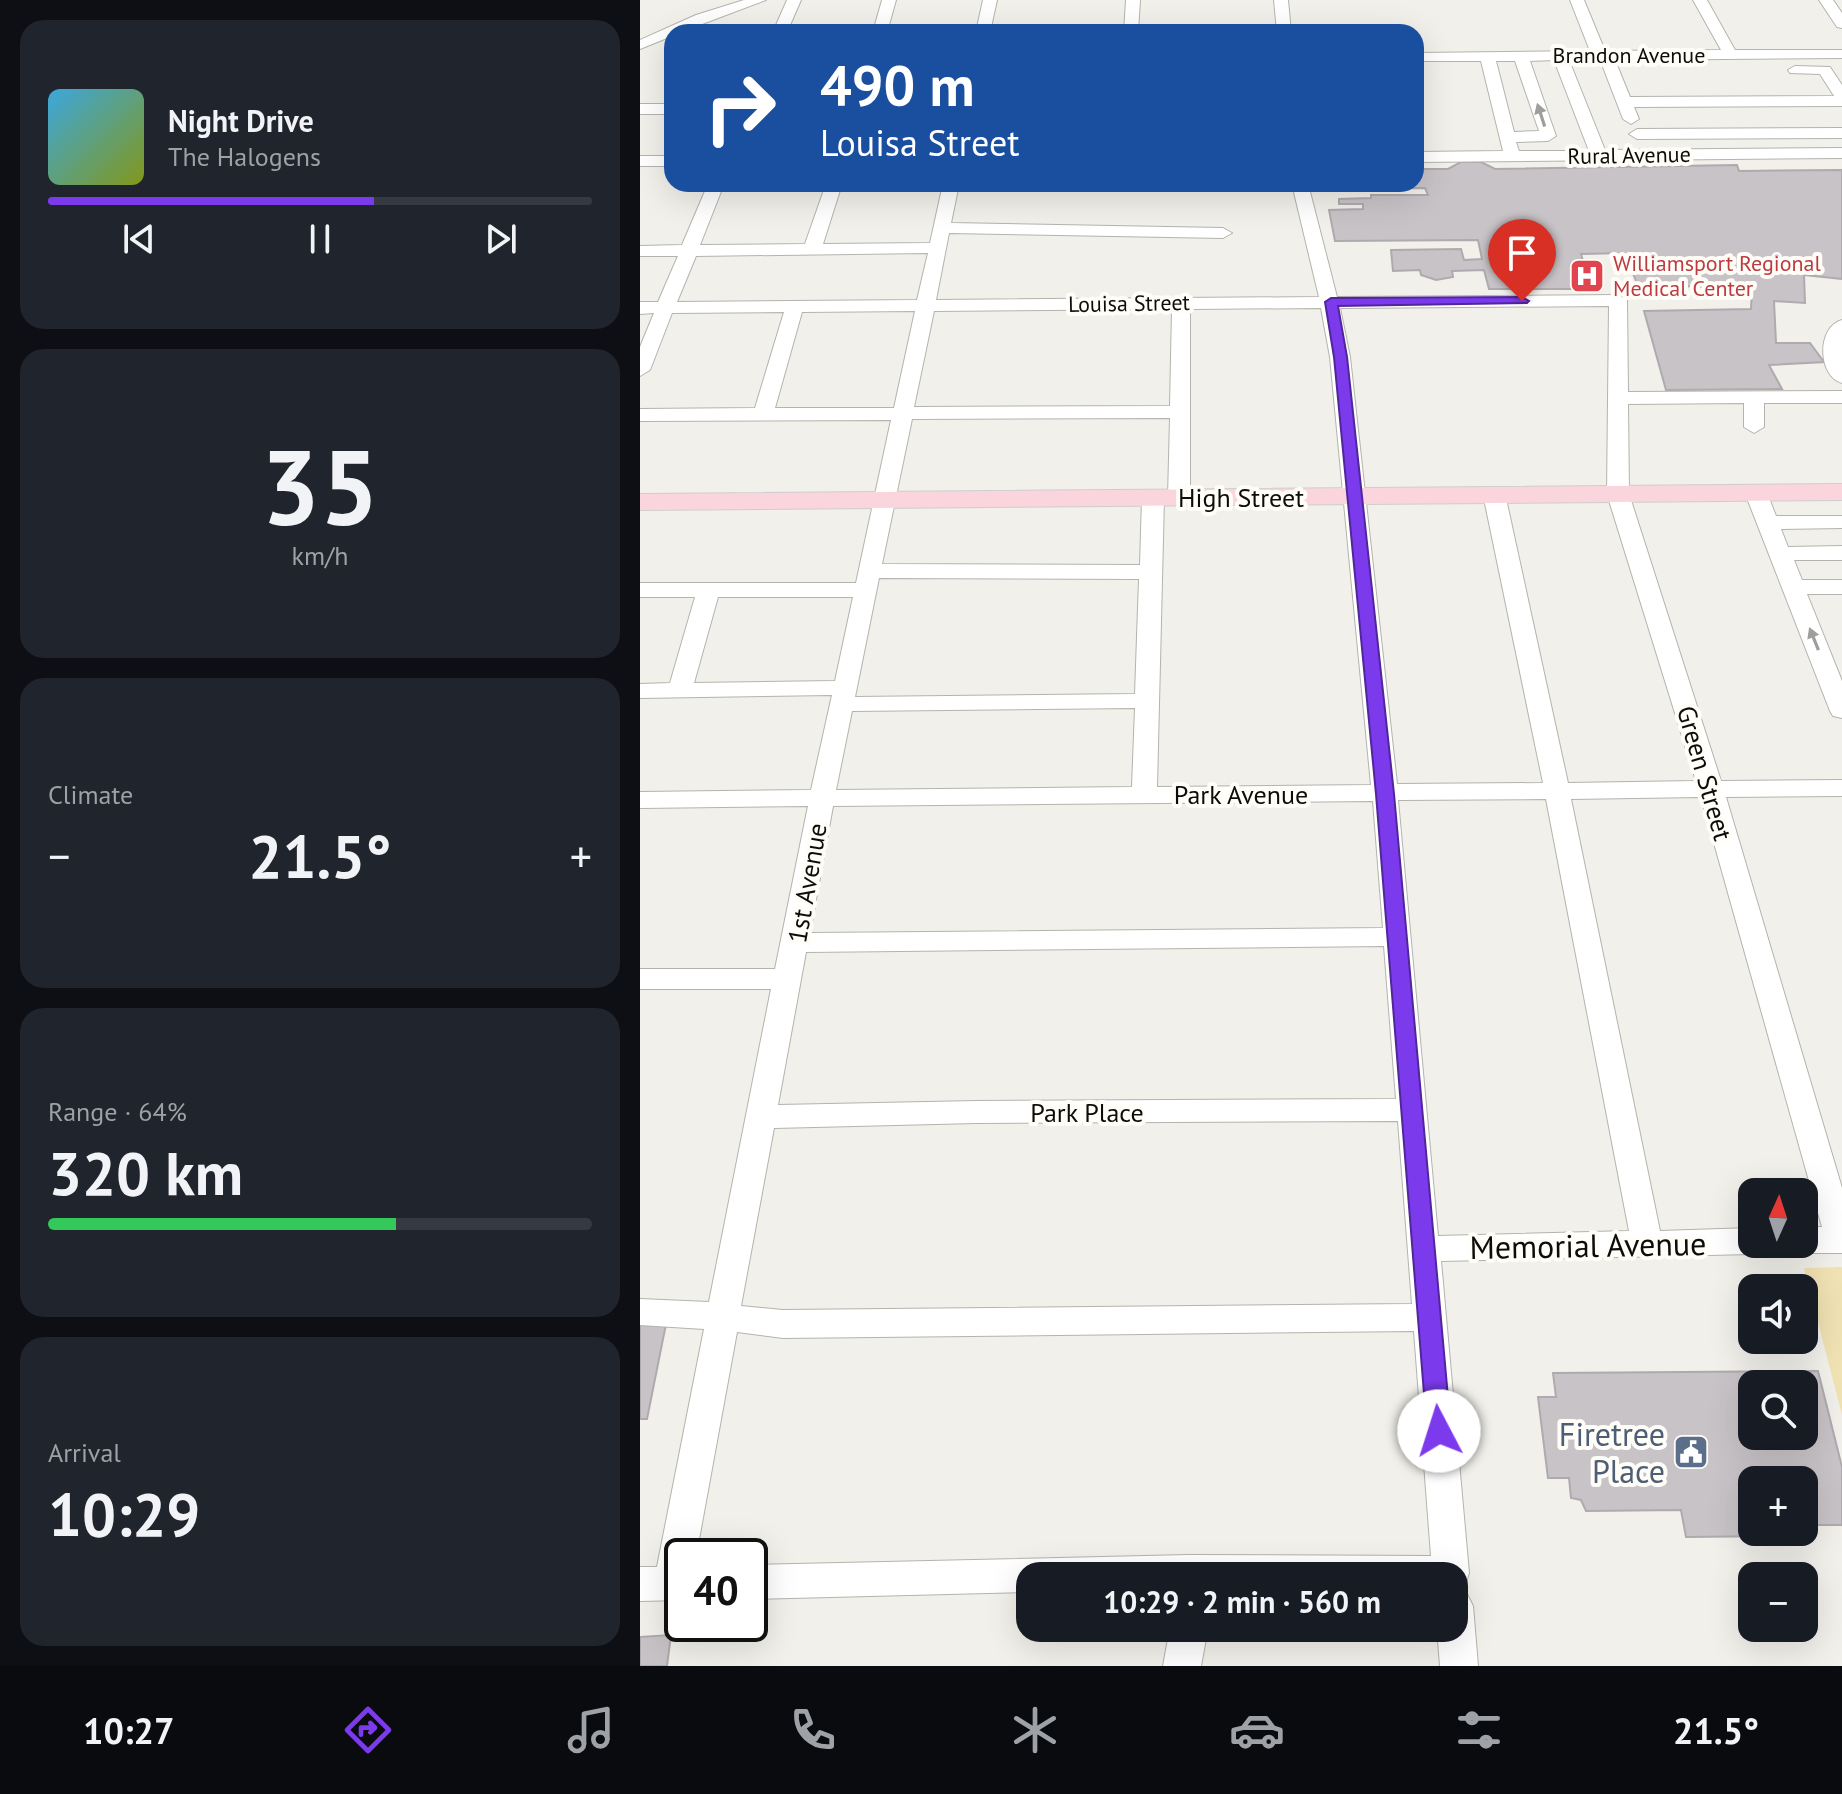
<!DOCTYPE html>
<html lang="en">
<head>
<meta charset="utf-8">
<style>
  :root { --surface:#171b24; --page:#20242c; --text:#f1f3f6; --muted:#9ea1a6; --line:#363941; --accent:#7c3aed }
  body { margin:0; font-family:"PT Sans",sans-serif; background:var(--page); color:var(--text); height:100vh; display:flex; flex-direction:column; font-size:30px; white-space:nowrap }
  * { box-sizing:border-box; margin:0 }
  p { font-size:26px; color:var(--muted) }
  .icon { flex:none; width:44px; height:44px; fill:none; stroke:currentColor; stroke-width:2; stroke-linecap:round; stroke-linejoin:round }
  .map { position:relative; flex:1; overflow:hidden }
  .side { display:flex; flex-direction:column; gap:20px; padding:20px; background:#0d0f14; width:640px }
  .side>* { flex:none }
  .top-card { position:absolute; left:24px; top:24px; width:760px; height:168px; border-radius:24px; box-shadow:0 8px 32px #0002; background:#1a4fa0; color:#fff; overflow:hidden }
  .needle { width:52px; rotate:3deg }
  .controls { position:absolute; left:1098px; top:1178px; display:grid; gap:16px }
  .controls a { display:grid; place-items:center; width:80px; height:80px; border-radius:16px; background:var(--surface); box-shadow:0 8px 32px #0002; font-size:40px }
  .speed { position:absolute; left:24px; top:1538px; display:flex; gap:16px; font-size:40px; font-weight:700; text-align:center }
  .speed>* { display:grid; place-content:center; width:104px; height:104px; border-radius:50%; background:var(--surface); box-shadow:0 8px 32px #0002; line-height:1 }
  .speed .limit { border:4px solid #111; border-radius:12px; background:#fff; color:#111 }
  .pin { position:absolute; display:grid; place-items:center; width:68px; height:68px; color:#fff; margin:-82px -34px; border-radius:50% 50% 50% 0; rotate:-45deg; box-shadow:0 0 8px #0007 }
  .pin .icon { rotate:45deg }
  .me { position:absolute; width:88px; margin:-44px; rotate:355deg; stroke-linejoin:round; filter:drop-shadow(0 0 6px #0008) }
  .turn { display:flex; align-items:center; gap:28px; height:168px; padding:0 24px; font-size:36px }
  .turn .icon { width:104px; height:104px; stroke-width:2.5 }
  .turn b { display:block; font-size:56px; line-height:68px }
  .big { font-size:60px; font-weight:700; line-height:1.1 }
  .side .widget { flex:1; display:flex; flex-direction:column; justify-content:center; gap:12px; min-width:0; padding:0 28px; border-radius:24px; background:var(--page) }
  .side .dial { align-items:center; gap:0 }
  .dial b { font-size:104px; line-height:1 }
  .song { display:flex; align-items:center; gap:24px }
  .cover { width:96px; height:96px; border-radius:12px; background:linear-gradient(135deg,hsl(200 70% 55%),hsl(70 70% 35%)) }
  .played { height:8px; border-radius:4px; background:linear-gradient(90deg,var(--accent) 60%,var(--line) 60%) }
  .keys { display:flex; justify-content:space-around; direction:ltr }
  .heat { display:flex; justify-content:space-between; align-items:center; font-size:44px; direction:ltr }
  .charge { height:12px; border-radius:6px; background:linear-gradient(90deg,#34c759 64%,var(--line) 0) }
  .trip { position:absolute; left:376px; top:1562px; width:452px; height:80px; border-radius:24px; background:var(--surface); box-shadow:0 8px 32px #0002; font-weight:700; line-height:80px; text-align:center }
  .tabs { display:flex; height:128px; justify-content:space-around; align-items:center; background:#090b0e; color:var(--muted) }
  .tabs .icon { width:56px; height:56px }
  .tabs .on { color:var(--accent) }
  .tabs b { font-size:36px; color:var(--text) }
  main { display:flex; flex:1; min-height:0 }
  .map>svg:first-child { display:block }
  .green { fill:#f0e2b3 }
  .building { fill:#c8c3c7; stroke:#afaaad; stroke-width:2; fill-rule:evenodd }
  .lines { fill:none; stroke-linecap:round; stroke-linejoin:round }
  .minor-casing { stroke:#b4b3ad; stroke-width:2 }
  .major-casing { stroke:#cecece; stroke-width:2 }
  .minor { fill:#fff; fill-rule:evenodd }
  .major { fill:#fbd5de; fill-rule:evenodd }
  .oneway { fill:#9e9e9d }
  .route { fill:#7c3aed; stroke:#51269a; stroke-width:2 }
  .labels { text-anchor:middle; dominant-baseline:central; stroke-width:8; stroke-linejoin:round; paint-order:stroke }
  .far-street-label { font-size:22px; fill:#0c0c0a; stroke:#fffdf7 }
  .far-health-label { font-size:22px; fill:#be3a42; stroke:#fffdf7; text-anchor:start }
  .street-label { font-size:26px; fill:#0c0c0a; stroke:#fffdf7 }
  .near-street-label { font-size:32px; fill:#0c0c0a; stroke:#fffdf7 }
  .near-service-label { font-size:32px; fill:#4e5e75; stroke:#fffdf7; text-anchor:end }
</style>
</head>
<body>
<main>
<section class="side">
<div class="widget">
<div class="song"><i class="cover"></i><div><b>Night Drive</b><p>The Halogens</p></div></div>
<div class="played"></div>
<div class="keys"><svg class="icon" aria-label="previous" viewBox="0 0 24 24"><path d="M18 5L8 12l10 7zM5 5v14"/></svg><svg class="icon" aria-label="pause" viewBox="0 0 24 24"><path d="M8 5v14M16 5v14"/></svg><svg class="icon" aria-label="next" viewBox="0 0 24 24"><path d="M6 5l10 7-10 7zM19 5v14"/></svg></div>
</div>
<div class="widget dial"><b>35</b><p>km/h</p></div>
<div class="widget"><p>Climate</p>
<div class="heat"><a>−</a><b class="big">21.5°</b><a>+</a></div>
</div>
<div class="widget"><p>Range · 64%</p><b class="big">320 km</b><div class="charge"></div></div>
<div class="widget"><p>Arrival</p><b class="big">10:29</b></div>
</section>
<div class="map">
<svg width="1202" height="1666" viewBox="0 0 1202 1666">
  <rect width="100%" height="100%" fill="#f1f0ea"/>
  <path class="green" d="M 1202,1267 L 1202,1415 L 1164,1268 Z"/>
  <path class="building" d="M 821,162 L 841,162 L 855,169 L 1097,165 L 1099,171 L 1202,170 L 1202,279 L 1164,275 L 1165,303 L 1134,301 L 1136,343 L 1170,343 L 1184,362 L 1129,365 L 1142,389 L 1026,390 L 1004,311 L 1111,309 L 1112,287 L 998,286 L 985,253 L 941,254 L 951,289 L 849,289 L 844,270 L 812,271 L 813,277 L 796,280 L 781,275 L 780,270 L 753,271 L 751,250 L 821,249 L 824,260 L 842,259 L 838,240 L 695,241 L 689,210 L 723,209 L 723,204 L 699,204 L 699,199 L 731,198 L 731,195 L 788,195 L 785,188 L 681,189 L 681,184 L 776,184 L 776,169 L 808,169 Z
    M 26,1324 L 7,1419 L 0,1419 L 0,1325 Z
    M 1178,1371 L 1202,1467 L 1202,1525 L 1164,1525 L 1164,1480 L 1112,1480 L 1112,1532 L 1145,1532 L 1146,1536 L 1046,1537 L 1041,1510 L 946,1511 L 941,1500 L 931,1498 L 929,1478 L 908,1478 L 898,1397 L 916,1397 L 913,1373 ZM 1112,1384 L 1164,1384 L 1164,1436 L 1112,1436 Z
    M 31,1635 L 27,1666 L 0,1666 L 0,1637 Z"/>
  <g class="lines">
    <g class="minor-casing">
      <path id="minor" d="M 104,0 L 126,0 L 41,32 L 32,32 L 32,36 L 0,49 L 0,40 L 56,15 Z
        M 147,0 L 161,0 L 147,32 L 133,32 Z
        M 242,0 L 256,0 L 247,32 L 233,32 Z
        M 343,0 L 357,0 L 350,32 L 336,32 Z
        M 486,0 L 500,0 L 498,32 L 484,32 Z
        M 634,0 L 648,0 L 651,32 L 637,32 Z
        M 930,0 L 944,0 L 965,51 L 1081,50 L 1053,0 L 1067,0 L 1095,50 L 1202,50 L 1202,58 L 975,60 L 990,97 L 1194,96 L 1180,74 L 1150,73 L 1148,70 L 1155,66 L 1190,67 L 1202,85 L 1202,106 L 994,107 L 999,119 L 991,124 L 983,119 L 961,62 L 929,60 L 965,150 L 1202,148 L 1202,158 L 776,162 L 776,152 L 863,151 L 841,61 L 776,61 L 776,53 L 950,51 ZM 914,60 L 949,151 L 879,151 L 876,142 L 908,141 L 916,136 L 890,61 ZM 856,61 L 875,61 L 899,131 L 874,132 Z
        M 1179,0 L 1193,0 L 1202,13 L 1202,28 L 1197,27 Z
        M 0,104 L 32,104 L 32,114 L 0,114 Z
        M 1202,128 L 1202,138 L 997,139 L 989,134 L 997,129 Z
        M 0,156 L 32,156 L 32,166 L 0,166 Z
        M 68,184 L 84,184 L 60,245 L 165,244 L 186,184 L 202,184 L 183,244 L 290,243 L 303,184 L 319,184 L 311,223 L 583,228 L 592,233 L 583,238 L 309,233 L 296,300 L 679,297 L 652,184 L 668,184 L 697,297 L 978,295 L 987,300 L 988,392 L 1202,391 L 1202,403 L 1124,403 L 1124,427 L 1114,433 L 1104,427 L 1104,403 L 988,404 L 989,494 L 1081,781 L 1202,780 L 1202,796 L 1086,797 L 1202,1188 L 1202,1253 L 1164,1253 L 1153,1249 L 1150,1244 L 1164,1244 L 1164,1227 L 1182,1227 L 1061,797 L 931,799 L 1020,1231 L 1112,1228 L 1112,1244 L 1126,1244 L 1123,1250 L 1112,1254 L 801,1261 L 829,1573 L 824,1588 L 817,1590 L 827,1594 L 833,1606 L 838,1666 L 800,1666 L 797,1628 L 814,1628 L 814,1576 L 390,1576 L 390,1592 L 110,1599 L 110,1565 L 549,1555 L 791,1556 L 774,1331 L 143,1338 L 97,1332 L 56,1556 L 42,1556 L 42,1600 L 0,1601 L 0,1567 L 17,1567 L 64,1329 L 0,1325 L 0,1299 L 69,1302 L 131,989 L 0,989 L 0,969 L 135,969 L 168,806 L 0,808 L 0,792 L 171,790 L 192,695 L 0,698 L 0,684 L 30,683 L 55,597 L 0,597 L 0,583 L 216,583 L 251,420 L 0,421 L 0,409 L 115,408 L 144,312 L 32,313 L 10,370 L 0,376 L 0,347 L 14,313 L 0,314 L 0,302 L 18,302 L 38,256 L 0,256 L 0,246 L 42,245 ZM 288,253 L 277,300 L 37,302 L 56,256 ZM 969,306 L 967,494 L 1056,781 L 928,783 L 865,494 L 854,488 L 843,494 L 903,783 L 757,784 L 710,357 L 700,308 ZM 681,308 L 690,357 L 731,785 L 517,787 L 524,498 L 520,494 L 513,492 L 502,498 L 500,565 L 242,564 L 272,419 L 530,418 L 528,497 L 532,501 L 546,501 L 550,497 L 550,309 ZM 532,309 L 530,406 L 274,407 L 294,311 ZM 275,311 L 254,408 L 135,408 L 162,312 ZM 239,578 L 499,579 L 495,694 L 215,697 ZM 78,597 L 213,597 L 195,681 L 54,683 ZM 495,708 L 492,787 L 196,790 L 212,711 ZM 906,799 L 989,1231 L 798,1236 L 758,800 ZM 733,801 L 743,928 L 170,933 L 193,806 ZM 744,946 L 756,1099 L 336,1101 L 138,1105 L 166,952 ZM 758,1121 L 772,1304 L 143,1310 L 101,1306 L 134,1128 L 336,1123 Z
        M 1202,320 L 1202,383 C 1178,377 1176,327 1202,320 Z
        M 1116,487 L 1127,493 L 1136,516 L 1202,516 L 1202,528 L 1141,529 L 1148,547 L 1202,546 L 1202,560 L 1154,560 L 1162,580 L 1202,580 L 1202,594 L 1167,594 L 1202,681 L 1202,718 L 1193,716 L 1190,711 L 1105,493 Z
        M 530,1628 L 568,1628 L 561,1666 L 523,1666 Z"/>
    </g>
    <g class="major-casing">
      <path id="major" d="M 1202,484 L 1202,500 L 0,510 L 0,494 Z"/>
    </g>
    <use href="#minor" class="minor"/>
    <use href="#major" class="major"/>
  </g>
  <defs><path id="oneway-solid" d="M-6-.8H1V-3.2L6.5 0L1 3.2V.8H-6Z" transform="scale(2)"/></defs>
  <g class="oneway">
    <use href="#oneway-solid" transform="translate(901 115) rotate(-108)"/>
    <use href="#oneway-solid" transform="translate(1174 639) rotate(-112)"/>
  </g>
  <path class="route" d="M 882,297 L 889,301 L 887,303 L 698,306 L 707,357 L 754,794 L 811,1431 L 808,1438 L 799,1441 L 790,1438 L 787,1431 L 736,794 L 694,357 L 685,302 L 691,298 Z"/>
  <defs>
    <g id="hospital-square" transform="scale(1.8)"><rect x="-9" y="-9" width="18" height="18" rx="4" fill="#e0444e" stroke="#fffdf7"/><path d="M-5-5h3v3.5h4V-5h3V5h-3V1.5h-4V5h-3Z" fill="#fff"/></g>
    <g id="civic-square" transform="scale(1.8)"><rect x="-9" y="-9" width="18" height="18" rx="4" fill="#5c6f8a" stroke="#fffdf7"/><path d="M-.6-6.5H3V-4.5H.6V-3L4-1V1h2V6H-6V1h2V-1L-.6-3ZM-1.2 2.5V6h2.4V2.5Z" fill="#fff"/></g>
  </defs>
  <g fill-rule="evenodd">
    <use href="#hospital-square" x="947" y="276"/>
    <use href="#civic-square" x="1051" y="1452"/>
  </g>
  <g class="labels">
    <g class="far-street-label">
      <text x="989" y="55">Brandon Avenue</text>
      <text transform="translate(989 155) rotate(-1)">Rural Avenue</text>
      <text transform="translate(489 303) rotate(-1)">Louisa Street</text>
    </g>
    <g class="far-health-label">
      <text x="973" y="263">Williamsport Regional<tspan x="973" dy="25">Medical Center</tspan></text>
    </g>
    <g class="street-label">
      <text x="601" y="497">High Street</text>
      <text transform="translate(1065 773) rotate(74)">Green Street</text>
      <text x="601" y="794">Park Avenue</text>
      <text transform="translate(167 883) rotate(-80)">1st Avenue</text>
      <text x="447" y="1112">Park Place</text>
    </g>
    <g class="near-street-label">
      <text transform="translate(948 1245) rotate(-1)">Memorial Avenue</text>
    </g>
    <g class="near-service-label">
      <text x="1025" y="1434">Firetree<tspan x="1025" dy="37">Place</tspan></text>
    </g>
  </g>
</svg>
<div class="controls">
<a><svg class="needle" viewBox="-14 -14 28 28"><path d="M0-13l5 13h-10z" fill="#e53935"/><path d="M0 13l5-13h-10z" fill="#9ea1a6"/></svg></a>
<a><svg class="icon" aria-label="sound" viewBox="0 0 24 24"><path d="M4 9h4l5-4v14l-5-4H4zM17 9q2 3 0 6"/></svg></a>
<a><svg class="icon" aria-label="search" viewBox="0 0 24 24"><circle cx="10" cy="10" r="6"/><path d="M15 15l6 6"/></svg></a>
<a>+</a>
<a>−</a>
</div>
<div class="speed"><div class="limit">40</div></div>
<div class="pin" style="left:882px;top:301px;background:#d93025"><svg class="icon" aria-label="arrive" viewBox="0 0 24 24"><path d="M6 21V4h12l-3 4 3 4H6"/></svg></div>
<svg class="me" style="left:799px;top:1431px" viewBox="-20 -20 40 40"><circle r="19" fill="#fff"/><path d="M0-13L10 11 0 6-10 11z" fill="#7c3aed"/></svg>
<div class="trip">10:29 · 2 min · 560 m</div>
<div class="top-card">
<div class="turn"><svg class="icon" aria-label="right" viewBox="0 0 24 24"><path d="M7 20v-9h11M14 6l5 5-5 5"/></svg><div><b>490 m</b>Louisa Street</div></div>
</div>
</div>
</main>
<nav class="tabs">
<b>10:27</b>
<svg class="icon on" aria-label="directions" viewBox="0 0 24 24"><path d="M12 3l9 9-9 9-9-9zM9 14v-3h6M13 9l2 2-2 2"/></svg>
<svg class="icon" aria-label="music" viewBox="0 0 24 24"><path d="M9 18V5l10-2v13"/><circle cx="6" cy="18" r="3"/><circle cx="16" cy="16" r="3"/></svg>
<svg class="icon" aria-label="phone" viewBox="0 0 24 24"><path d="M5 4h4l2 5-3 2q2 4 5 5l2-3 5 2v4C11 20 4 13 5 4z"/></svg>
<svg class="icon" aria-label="climate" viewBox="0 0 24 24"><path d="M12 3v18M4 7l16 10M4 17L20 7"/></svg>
<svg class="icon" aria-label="car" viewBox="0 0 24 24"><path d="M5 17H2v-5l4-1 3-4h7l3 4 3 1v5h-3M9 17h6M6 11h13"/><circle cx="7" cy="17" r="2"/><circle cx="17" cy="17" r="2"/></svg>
<svg class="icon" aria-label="filters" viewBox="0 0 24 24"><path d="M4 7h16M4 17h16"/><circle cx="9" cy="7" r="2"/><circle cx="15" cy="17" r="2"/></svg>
<b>21.5°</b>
</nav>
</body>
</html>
